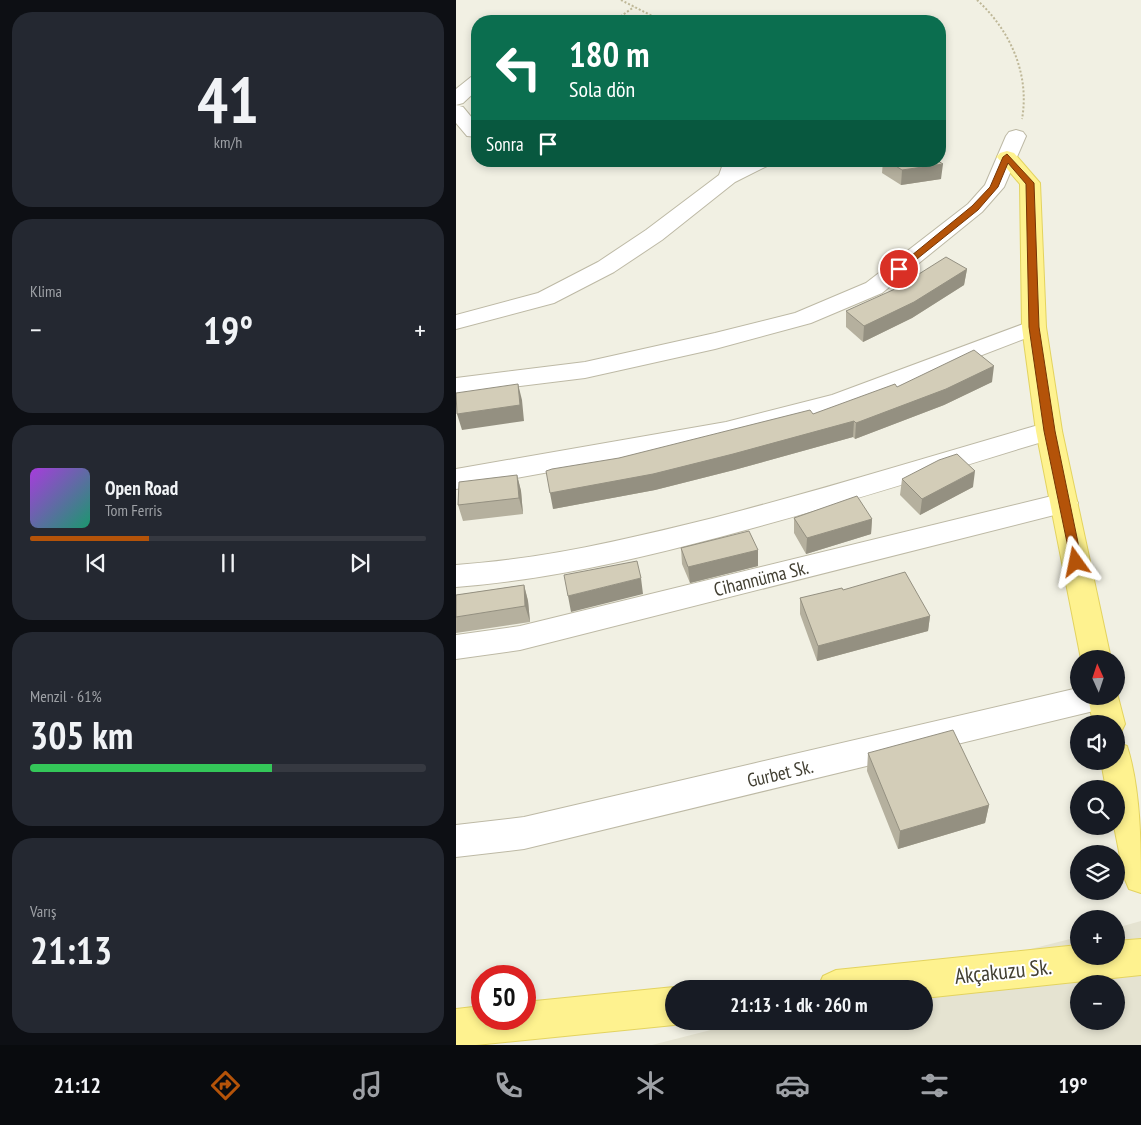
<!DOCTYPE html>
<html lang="tr">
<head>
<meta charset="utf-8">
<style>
  :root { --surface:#171b24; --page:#242831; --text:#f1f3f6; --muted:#9ea1a6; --line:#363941; --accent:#b45309 }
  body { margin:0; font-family:"PT Sans Narrow",sans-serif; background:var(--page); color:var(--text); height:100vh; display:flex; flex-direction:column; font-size:19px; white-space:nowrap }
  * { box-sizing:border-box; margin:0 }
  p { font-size:16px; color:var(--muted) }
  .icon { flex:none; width:28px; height:28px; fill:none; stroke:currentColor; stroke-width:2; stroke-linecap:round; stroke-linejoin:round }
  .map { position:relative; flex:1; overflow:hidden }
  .drawer { display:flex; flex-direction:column; gap:12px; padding:12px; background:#0d0f14; width:456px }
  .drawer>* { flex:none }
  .hud { position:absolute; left:15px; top:15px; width:475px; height:152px; border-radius:20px; box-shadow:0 2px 8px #0003; background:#0b6e4f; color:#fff; overflow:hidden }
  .needle { width:32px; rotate:357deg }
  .fabs { position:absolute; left:614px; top:650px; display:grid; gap:10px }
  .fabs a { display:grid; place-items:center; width:55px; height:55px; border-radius:50%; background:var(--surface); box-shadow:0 2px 8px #0003; font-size:25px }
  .speed { position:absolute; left:15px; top:965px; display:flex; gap:10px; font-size:25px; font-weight:700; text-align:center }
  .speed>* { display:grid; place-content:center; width:65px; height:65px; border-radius:50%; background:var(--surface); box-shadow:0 2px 8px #0003; line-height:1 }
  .speed .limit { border:8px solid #d22; background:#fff; color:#111 }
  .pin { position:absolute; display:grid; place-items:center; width:42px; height:42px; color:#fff; margin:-21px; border:2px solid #fff; border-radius:50%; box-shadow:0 1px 5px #0007 }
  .me { position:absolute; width:55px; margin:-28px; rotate:348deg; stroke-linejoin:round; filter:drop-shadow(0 0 4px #0008) }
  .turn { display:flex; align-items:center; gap:18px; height:105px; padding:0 15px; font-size:22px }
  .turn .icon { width:65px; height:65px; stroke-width:2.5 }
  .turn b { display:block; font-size:35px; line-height:42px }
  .then { display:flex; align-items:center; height:48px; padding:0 15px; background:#0003; gap:10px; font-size:19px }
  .big { font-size:38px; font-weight:600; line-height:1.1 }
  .drawer .tile { flex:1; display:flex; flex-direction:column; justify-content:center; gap:8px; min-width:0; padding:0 18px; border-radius:20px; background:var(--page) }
  .drawer .dial { align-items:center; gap:0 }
  .dial b { font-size:65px; line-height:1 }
  .song { display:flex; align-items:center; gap:15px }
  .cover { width:60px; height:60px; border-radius:8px; background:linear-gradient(135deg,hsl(280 70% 55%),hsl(160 70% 35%)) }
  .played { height:5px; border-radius:2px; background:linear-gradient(90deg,var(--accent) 30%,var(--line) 30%) }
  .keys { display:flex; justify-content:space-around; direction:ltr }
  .heat { display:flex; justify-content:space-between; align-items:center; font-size:28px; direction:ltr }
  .charge { height:8px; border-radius:4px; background:linear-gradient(90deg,#34c759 61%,var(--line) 0) }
  .trip { position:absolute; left:209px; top:980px; width:268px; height:50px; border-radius:25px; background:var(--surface); box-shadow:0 2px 8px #0003; font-weight:600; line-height:50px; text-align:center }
  .tab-bar { display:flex; height:80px; justify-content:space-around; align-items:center; background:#090b0e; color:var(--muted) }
  .tab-bar .icon { width:35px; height:35px }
  .tab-bar .active { color:var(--accent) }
  .tab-bar b { font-size:22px; color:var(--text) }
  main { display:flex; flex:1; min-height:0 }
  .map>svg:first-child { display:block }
  .residential { fill:#e5e3d1; fill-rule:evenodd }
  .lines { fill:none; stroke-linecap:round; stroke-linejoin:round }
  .minor-casing { stroke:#bdb9a5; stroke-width:2 }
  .major-casing { stroke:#e3d35f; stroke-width:2 }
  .path { stroke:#beb797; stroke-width:2; stroke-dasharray:2 2; stroke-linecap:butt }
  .minor { fill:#fff; fill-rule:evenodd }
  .major { fill:#fef28f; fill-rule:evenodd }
  .wall { fill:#b5b09e }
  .shaded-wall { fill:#949081 }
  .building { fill:#d3cdb8; stroke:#949081 }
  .route { fill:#b45309; stroke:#753606 }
  .labels { text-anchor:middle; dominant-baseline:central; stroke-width:4; stroke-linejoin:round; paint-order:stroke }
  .street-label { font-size:19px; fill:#434033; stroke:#fff }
  .near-street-label { font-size:22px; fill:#434033; stroke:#fff }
</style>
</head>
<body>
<main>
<section class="drawer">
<div class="tile dial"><b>41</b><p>km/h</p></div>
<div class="tile"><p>Klima</p>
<div class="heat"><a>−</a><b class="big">19°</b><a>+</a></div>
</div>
<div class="tile">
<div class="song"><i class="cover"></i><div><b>Open Road</b><p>Tom Ferris</p></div></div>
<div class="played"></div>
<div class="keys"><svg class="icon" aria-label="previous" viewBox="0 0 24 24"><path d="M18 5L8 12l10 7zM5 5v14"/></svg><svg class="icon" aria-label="pause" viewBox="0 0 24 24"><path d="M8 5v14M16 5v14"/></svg><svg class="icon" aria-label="next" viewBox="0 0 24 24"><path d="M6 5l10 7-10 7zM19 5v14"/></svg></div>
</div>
<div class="tile"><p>Menzil · 61%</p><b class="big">305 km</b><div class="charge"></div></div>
<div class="tile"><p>Varış</p><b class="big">21:13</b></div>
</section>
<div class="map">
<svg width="685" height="1045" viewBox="0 0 685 1045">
  <rect width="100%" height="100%" fill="#f1f0e3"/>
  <path class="residential" d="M 685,921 L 685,1045 L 196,1045 L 290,1021 L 468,1021 L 468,989 L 418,989 L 622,937 L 622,956 L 660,956 L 660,928 ZM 622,984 L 660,984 L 660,1021 L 622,1021 Z"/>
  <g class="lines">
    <g class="minor-casing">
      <path id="minor" d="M 21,76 L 21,90 L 7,103 L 0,105 L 0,89 L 15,77 Z
        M 0,105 L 7,107 L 21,124 L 21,137 L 11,136 L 0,123 Z
        M 560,130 L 567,132 L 570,136 L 548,187 L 526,212 L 426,293 L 355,323 L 259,349 L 129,378 L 0,394 L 0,378 L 129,362 L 259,333 L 339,313 L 410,283 L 512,204 L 529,185 L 550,136 L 553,132 Z
        M 268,161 L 316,161 L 313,165 L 279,182 L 206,240 L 158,272 L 98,303 L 0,329 L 0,315 L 82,293 L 142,262 L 190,230 L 263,175 Z
        M 578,320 L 586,322 L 590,327 L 586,332 L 383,410 L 270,440 L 0,489 L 0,469 L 270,422 L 376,395 Z
        M 593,422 L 602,425 L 606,431 L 602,437 C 490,471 377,507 264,537 C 177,560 90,580 0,587 L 0,565 C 88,559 172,539 257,518 C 370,489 481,454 593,422 Z
        M 608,493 L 618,496 L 622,503 L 618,510 L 64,650 L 0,659 L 0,635 L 64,626 Z
        M 622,688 L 622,696 L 660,696 L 660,693 L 662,696 L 657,705 L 646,709 L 68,849 L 0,857 L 0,825 L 68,817 Z"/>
    </g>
    <g class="major-casing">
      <path id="major" d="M 551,151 L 558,153 L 584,183 L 590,327 L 606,431 L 655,659 L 625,659 L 580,431 L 566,327 L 564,184 L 541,157 L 544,153 Z
        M 660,689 L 669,724 L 664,734 L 660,735 L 660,724 L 637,724 L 632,696 L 660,696 Z
        M 660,742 L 671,746 C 685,790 685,846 685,893 L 673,889 L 668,877 L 658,826 L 660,826 L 660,789 L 650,789 L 645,761 L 660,761 Z
        M 685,939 L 685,975 L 468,998 L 468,989 L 361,989 L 367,976 L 380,970 L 622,945 L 622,956 L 660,956 L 660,941 Z
        M 218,987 L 222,989 L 218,989 L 218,1021 L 227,1021 L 218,1025 L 20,1045 L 0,1045 L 0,1009 L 26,1006 L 26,1019 L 69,1019 L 69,1002 Z"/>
    </g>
    <path class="path" d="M 165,0 L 206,21
      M 521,0 C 554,30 574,74 566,119
      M 158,21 L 178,7"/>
    <use href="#minor" class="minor"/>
    <use href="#major" class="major"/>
  </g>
  <path class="wall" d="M 427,161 L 482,161 L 485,179 L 445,185 L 426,173 Z
    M 511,269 L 508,285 L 456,318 L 407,342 L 390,327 L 390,311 Z
    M 536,382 L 488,405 L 399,439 L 397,437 L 278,470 L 199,490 L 97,509 L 163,458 L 357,414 L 441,387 Z
    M 61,475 L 65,491 L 67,514 L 7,521 L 2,505 Z
    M 446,479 L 517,487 L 464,515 L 444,495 Z
    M 338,518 L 416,519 L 415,534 L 350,554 L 338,533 Z
    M 225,548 L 302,550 L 302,566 L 234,583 L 226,564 Z
    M 68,585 L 72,601 L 74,622 L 0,633 L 0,595 Z
    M 387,590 L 474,616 L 472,631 L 361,661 L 344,614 L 344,598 Z
    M 412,753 L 533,805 L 529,823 L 442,849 L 411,771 Z"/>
  <path class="shaded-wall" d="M 487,164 L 485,179 L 445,185 L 446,170 Z
    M 511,269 L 508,285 L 456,318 L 407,342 L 408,326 Z
    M 538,366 L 536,382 L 488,405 L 399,439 L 400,423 Z
    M 62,384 L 66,400 L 68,421 L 6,430 L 1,414 Z
    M 398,421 L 397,437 L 278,470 L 199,490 L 97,509 L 94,493 Z
    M 519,471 L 517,487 L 464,515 L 466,499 Z
    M 61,475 L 65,491 L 67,514 L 63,498 Z
    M 416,519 L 415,534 L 350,554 L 351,538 Z
    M 302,550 L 302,566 L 234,583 L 232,567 Z
    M 185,578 L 187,594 L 115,612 L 112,596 Z
    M 68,585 L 72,601 L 74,622 L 69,606 Z
    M 474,616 L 472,631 L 361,661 L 362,646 Z
    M 533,805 L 529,823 L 442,849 L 444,831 Z"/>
  <path class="building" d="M 432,161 L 482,161 L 487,164 L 446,170 Z
    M 490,257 L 511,269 L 458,302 L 408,326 L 390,311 L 439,289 Z
    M 518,350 L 538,366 L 490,389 L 400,423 L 398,421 L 277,454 L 197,474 L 94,493 L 90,471 L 96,469 L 163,458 L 354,410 L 357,414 L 439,384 L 441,387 Z
    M 62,384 L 64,405 L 1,414 L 0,393 Z
    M 501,454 L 519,471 L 466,499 L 446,479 L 483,460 Z
    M 61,475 L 63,498 L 2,505 L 3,482 Z
    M 401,496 L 416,519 L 351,538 L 338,518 Z
    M 293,531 L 302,550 L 232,567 L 225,548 Z
    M 181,561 L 185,578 L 112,596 L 108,575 Z
    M 449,572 L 474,616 L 362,646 L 344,598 L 386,588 L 387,590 Z
    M 68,585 L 69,606 L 0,617 L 0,595 Z
    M 497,730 L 533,805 L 444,831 L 412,753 Z"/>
  <path class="route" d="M 551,154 L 578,183 L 583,327 L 599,431 L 626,562 L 620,566 L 615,562 L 588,431 L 573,327 L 570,184 L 552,163 L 542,187 L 522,210 L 446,271 L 439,269 L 516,206 L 534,187 L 547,157 Z"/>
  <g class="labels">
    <g class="street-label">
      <text transform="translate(305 578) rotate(-14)">Cihannüma Sk.</text>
      <text transform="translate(324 773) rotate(-13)">Gurbet Sk.</text>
    </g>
    <g class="near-street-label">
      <text transform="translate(547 971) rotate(-6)">Akçakuzu Sk.</text>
    </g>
  </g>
</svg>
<div class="fabs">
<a><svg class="needle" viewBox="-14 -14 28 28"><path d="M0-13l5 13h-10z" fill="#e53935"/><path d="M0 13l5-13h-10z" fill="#9ea1a6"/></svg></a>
<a><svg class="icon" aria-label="sound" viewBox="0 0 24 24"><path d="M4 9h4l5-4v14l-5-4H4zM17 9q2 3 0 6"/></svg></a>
<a><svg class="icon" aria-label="search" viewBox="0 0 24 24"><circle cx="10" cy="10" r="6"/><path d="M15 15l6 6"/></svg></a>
<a><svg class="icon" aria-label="layers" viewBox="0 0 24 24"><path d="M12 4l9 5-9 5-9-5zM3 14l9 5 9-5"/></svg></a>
<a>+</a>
<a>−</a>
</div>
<div class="speed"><div class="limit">50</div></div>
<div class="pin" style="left:443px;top:269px;background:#d93025"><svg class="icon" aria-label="arrive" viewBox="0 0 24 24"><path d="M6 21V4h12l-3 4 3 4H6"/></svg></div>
<svg class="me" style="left:620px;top:562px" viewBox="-20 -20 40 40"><path d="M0-17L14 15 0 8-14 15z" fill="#b45309" stroke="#fff" stroke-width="4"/></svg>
<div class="trip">21:13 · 1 dk · 260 m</div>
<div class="hud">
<div class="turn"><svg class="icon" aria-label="left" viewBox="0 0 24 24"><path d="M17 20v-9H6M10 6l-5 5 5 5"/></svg><div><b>180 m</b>Sola dön</div></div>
<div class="then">Sonra<svg class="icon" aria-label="arrive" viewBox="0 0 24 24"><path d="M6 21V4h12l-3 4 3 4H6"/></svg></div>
</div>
</div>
</main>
<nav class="tab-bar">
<b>21:12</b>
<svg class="icon active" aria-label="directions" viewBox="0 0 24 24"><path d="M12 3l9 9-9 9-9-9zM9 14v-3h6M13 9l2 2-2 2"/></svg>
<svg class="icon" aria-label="music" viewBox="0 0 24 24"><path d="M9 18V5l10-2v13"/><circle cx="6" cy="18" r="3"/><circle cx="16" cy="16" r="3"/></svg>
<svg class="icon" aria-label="phone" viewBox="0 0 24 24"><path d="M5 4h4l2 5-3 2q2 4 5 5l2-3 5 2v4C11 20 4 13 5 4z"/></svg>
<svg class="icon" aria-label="climate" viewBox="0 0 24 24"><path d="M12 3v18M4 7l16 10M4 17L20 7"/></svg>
<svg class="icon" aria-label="car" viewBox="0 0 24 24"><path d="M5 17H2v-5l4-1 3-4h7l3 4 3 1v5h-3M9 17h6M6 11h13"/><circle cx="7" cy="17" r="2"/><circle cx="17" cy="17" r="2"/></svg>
<svg class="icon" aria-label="filters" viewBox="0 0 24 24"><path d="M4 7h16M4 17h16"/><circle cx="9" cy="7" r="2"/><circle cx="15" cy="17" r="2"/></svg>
<b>19°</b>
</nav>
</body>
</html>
